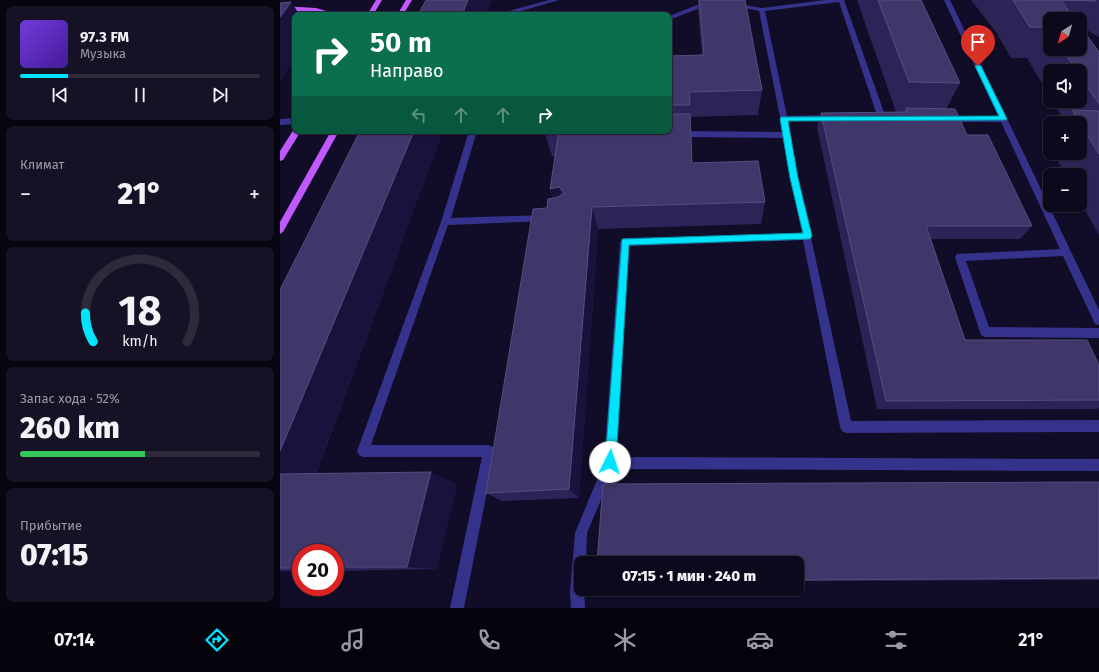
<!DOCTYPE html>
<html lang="ru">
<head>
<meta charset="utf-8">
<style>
  :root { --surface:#0d091d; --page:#161226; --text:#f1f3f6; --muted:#9a9aa4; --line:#2d2a3b; --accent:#00e4fd }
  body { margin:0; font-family:"Fira Sans",sans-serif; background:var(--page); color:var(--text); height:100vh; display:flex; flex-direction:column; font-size:15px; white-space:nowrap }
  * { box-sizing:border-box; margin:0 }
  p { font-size:13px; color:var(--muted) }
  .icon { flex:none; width:22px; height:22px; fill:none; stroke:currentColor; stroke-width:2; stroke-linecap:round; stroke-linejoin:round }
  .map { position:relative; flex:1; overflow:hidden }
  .drawer { display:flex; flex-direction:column; gap:6px; padding:6px; background:#070510; width:280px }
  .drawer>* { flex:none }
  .top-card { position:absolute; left:12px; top:12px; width:380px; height:122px; border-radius:8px; box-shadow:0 1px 3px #0004,0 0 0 1px var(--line); background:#0b6e4f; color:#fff; overflow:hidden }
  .needle { width:26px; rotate:217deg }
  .fabs { position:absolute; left:763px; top:12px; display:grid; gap:8px }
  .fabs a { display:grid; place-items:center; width:44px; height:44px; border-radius:8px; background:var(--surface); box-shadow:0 1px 3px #0004,0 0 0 1px var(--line); font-size:20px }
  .speed { position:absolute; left:12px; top:544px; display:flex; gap:8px; font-size:20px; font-weight:700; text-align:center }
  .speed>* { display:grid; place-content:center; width:52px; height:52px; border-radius:50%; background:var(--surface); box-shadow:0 1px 3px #0004,0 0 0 1px var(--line); line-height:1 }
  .speed .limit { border:6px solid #d22; background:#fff; color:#111 }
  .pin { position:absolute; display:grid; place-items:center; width:34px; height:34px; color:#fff; margin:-41px -17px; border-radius:50% 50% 50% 0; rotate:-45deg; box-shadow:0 0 4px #0007 }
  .pin .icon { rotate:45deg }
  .me { position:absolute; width:44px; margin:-22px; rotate:4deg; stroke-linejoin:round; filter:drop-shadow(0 0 3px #0008) }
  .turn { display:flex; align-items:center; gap:14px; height:84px; padding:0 12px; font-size:18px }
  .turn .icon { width:52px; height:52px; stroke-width:2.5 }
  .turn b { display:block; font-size:28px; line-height:34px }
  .lanes { display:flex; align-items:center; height:38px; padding:0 12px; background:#0003; justify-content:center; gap:20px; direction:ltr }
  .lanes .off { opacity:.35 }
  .big { font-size:30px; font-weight:800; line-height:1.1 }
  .drawer .card { flex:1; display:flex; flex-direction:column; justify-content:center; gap:6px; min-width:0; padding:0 14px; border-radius:8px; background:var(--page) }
  .drawer .dial { align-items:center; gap:0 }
  .dial svg { height:104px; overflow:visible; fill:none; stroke:var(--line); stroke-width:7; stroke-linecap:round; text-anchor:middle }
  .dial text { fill:var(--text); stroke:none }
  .song { display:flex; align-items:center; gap:12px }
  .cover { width:48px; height:48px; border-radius:6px; background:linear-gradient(135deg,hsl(260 70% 55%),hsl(260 70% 35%)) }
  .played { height:4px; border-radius:2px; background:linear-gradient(90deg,var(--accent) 20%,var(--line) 20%) }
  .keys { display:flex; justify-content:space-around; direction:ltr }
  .heat { display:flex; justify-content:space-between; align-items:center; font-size:22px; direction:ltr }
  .charge { height:6px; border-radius:3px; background:linear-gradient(90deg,#34c759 52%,var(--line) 0) }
  .trip { position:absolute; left:294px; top:556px; width:230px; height:40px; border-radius:8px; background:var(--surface); box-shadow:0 1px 3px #0004,0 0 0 1px var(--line); font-weight:800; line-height:40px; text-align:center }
  .menu { display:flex; height:64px; justify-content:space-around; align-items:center; background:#05040c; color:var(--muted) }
  .menu .icon { width:28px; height:28px }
  .menu .current { color:var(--accent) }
  .menu b { font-size:18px; color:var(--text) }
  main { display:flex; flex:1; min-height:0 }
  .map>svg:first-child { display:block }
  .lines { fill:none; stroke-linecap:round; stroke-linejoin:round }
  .minor { fill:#35328b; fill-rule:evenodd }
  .major { fill:#c059ff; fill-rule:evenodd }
  .wall { fill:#2d2357 }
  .shaded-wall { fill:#1a123c }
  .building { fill:#3f3669; stroke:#574e80 }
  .route { fill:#00e4fd; stroke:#0094a4 }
</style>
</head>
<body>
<main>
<section class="drawer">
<div class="card">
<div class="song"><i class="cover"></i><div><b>97.3 FM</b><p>Музыка</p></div></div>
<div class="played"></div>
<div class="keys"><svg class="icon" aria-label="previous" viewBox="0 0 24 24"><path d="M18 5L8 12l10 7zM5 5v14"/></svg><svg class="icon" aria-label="pause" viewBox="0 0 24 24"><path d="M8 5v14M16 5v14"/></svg><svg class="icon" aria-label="next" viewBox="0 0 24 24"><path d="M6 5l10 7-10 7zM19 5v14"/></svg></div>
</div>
<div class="card"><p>Климат</p>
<div class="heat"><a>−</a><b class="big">21°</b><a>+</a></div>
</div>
<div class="card dial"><svg viewBox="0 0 100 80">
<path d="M14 69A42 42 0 1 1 86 69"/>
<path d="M14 69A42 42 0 0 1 8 47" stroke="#00e4fd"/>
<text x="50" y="56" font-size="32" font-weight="700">18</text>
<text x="50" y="72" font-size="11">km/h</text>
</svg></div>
<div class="card"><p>Запас хода · 52%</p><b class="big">260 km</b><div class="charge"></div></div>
<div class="card"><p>Прибытие</p><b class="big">07:15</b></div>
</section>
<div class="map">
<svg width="819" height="608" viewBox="0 0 819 608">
  <rect width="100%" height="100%" fill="#110c27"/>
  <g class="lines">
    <path class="minor" d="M 269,0 L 279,0 L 234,13 L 233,15 L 227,15 L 229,11 Z
      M 545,0 L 564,0 L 606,118 L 605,120 L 595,121 L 591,118 L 592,116 L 597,115 L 559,2 L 485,11 L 507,116 L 553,115 L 557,118 L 553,121 L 508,121 L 518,178 L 571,421 L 819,420 L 819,432 L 566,433 L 562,431 L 560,427 L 523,240 L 349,246 L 336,457 L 819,459 L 819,471 L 334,469 L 307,533 L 306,563 L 301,563 L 301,589 L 304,589 L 305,608 L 291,608 L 290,591 L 295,533 L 324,463 L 340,242 L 345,238 L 522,233 L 510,178 L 503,138 L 397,137 L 393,134 L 397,131 L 503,132 L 479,11 L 450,5 L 453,3 L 482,8 Z
      M 664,0 L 670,0 L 819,310 L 819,325 L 815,324 L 783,256 L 686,261 L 709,327 L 819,328 L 819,338 L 705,337 L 701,335 L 675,257 L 677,254 L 780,249 L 721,122 L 667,122 L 663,119 L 667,116 L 718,116 Z
      M 429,2 L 432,4 L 431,5 L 425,6 L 389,20 L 389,16 L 422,3 Z
      M 15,118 L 15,124 L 0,125 L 0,119 Z
      M 189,131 L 197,131 L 171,218 L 263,215 L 267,218 L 263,221 L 168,225 L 91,445 L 209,445 L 213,447 L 215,451 L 184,608 L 170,608 L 202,457 L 83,457 L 79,455 L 77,451 L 161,222 Z"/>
    <path class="major" d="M 96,0 L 102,0 L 93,15 L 87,15 Z
      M 126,0 L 132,0 L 123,15 L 117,15 Z
      M 0,6 L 36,8 L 60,15 L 0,10 Z
      M 14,129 L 15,131 L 21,131 L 3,160 L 0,161 L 0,151 Z
      M 51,131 L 59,131 L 3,232 L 0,234 L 0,222 Z"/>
  </g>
  <path class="wall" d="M 418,0 L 465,0 L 482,90 L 478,115 L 410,117 L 412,163 L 485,202 L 481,224 L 318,229 L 299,498 L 222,501 L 206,493 L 267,208 L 273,198 L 270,189 L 275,156 L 272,156 L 264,131 L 389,131 L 389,56 L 422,55 L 418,10 Z
    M 577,0 L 641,0 L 680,83 L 666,109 L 687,135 L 752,226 L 740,239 L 651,239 L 685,340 L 819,365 L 819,408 L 817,409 L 597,409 L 537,127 L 541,113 L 616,112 Z
    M 691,0 L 819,0 L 819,37 L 800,26 L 800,19 L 770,19 L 770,49 L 800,49 L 819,52 L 819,235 L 800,201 L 800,175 L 786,175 L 773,153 L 800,153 L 800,123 L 782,123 L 784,120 L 772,101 L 800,101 L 800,71 L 770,71 L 770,97 L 747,58 L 731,58 L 716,32 Z
    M 80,131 L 163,131 L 36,474 L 177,484 L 157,569 L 55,571 L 55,553 L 21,553 L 21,571 L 0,571 L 0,290 Z
    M 770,138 L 770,147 L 767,142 Z
    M 819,482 L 819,580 L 517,581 L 517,563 Z"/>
  <path class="shaded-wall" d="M 188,0 L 212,0 L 206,15 L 182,15 Z
    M 11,2 L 20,15 L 15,15 L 15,59 L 0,81 L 0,17 Z
    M 134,131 L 163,131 L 31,486 L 0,477 L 0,451 Z
    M 279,187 L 287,211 L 278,212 L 270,189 Z
    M 312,207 L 318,229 L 299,498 L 289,489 Z
    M 151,472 L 177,484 L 157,569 L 127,567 Z"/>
  <path class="building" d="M 146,0 L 188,0 L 182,15 L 138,15 Z
    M 419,0 L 465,0 L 482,90 L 409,92 L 410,105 L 389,105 L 389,56 L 424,55 Z
    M 598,0 L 641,0 L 680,83 L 629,82 Z
    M 733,0 L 815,0 L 815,1 L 781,0 L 794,19 L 770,19 L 770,31 L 767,27 L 750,27 Z
    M 11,2 L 0,17 L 0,3 Z
    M 800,26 L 819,52 L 819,104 L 800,76 L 800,71 L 797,71 L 782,49 L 800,49 Z
    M 626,108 L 675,109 L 687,135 L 708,135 L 752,226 L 646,226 L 685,340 L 807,340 L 819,365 L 819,400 L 606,401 L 541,113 L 627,112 Z
    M 792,110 L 819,111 L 819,154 L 800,123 Z
    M 389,114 L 410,114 L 412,163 L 478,161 L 485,202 L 312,207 L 289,489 L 206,493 L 253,209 L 267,208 L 268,199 L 278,197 L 285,193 L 279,187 L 270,189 L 279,131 L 264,132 L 264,131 L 389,131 Z
    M 80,131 L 134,131 L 0,451 L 0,290 Z
    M 151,472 L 127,567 L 55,567 L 55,553 L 21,553 L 21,568 L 0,568 L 0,474 Z
    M 819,482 L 819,578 L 517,580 L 517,563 L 317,563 L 323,484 Z"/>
  <path class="route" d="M 698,64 L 701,66 L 727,119 L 726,120 L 508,121 L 518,178 L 532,236 L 530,239 L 349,245 L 336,462 L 334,466 L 330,468 L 327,466 L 325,462 L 342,239 L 523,233 L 510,178 L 500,119 L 501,117 L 719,116 L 695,66 Z"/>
</svg>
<div class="fabs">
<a><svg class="needle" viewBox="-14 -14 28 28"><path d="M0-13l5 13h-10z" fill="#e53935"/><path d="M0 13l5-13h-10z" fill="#9a9aa4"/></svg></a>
<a><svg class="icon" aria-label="sound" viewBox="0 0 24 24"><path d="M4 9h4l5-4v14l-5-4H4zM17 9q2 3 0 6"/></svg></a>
<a>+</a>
<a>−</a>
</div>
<div class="speed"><div class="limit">20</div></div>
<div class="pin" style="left:698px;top:66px;background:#d93025"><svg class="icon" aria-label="arrive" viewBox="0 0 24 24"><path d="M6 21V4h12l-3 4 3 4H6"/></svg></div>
<svg class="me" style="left:330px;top:462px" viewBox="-20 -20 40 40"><circle r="19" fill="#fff"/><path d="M0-13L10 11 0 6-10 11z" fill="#00e4fd"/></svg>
<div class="trip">07:15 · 1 мин · 240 m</div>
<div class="top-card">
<div class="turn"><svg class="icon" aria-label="right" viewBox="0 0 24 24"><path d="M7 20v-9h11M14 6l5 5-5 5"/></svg><div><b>50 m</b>Направо</div></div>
<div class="lanes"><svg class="icon off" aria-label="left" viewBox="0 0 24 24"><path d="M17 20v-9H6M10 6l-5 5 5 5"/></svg><svg class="icon off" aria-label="ahead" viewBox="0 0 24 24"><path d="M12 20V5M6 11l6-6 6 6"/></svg><svg class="icon off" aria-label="ahead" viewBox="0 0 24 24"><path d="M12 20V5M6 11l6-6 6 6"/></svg><svg class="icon" aria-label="right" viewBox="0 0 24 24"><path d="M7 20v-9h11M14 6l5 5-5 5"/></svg></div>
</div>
</div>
</main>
<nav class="menu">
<b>07:14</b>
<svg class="icon current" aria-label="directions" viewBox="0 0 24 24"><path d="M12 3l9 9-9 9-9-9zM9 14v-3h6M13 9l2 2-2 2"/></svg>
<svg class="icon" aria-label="music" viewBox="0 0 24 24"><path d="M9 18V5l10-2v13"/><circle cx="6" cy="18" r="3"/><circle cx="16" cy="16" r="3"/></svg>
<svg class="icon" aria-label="phone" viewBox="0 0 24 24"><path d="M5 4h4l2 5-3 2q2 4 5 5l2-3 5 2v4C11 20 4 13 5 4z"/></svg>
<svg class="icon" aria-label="climate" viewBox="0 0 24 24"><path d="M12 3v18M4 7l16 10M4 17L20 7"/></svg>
<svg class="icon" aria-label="car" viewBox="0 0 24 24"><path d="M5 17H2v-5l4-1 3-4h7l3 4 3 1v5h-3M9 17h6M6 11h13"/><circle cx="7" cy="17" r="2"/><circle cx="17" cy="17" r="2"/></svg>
<svg class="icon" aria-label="filters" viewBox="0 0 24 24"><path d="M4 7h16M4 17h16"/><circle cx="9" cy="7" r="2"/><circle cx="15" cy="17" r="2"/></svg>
<b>21°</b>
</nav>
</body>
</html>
